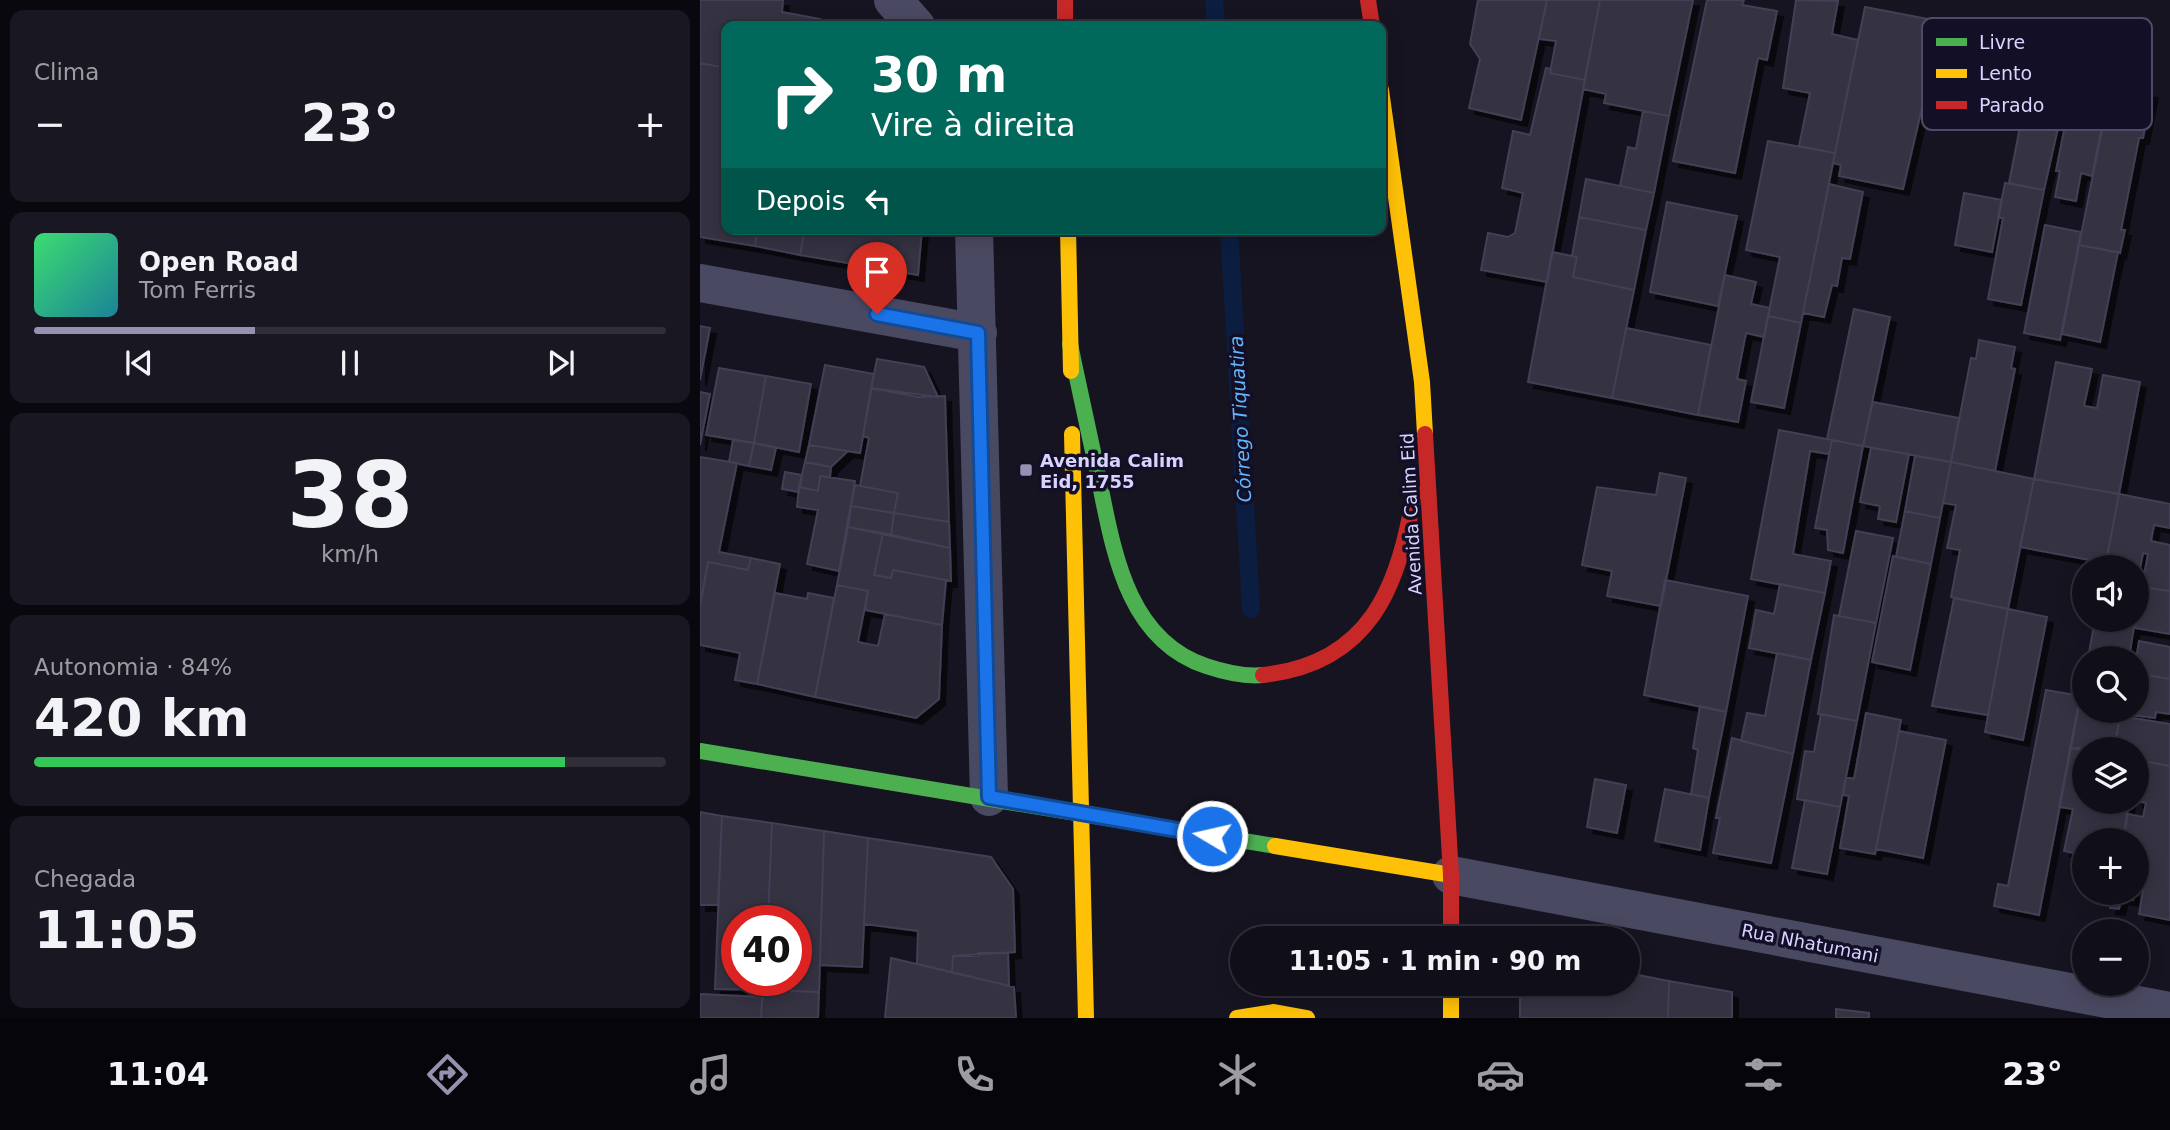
<!DOCTYPE html>
<html lang="pt">
<head>
<meta charset="utf-8">
<style>
  :root { --surface:#100f19; --page:#191822; --text:#f1f3f6; --muted:#9c9ca2; --line:#302f38; --accent:#9591b1 }
  body { margin:0; font-family:"DejaVu Sans",sans-serif; background:var(--page); color:var(--text); height:100vh; display:flex; flex-direction:column; font-size:26px; white-space:nowrap }
  * { box-sizing:border-box; margin:0 }
  p { font-size:23px; color:var(--muted) }
  .icon { flex:none; width:38px; height:38px; fill:none; stroke:currentColor; stroke-width:2; stroke-linecap:round; stroke-linejoin:round }
  .map { position:relative; flex:1; overflow:hidden }
  .sheet { display:flex; flex-direction:column; gap:10px; padding:10px; background:#09080e; width:700px }
  .sheet>* { flex:none }
  .top-card { position:absolute; left:21px; top:21px; width:665px; height:214px; border-radius:14px; box-shadow:0 4px 18px #0003,0 0 0 2px var(--line); background:#00695c; color:#fff; overflow:hidden }
  .tools { position:absolute; left:1372px; top:555px; display:grid; gap:14px }
  .tools a { display:grid; place-items:center; width:77px; height:77px; border-radius:50%; background:var(--surface); box-shadow:0 4px 18px #0003,0 0 0 2px var(--line); font-size:35px }
  .speed { position:absolute; left:21px; top:905px; display:flex; gap:14px; font-size:35px; font-weight:700; text-align:center }
  .speed>* { display:grid; place-content:center; width:91px; height:91px; border-radius:50%; background:var(--surface); box-shadow:0 4px 18px #0003,0 0 0 2px var(--line); line-height:1 }
  .speed .limit { border:10px solid #d22; background:#fff; color:#111 }
  .pin { position:absolute; display:grid; place-items:center; width:60px; height:60px; color:#fff; margin:-72px -30px; border-radius:50% 50% 50% 0; rotate:-45deg; box-shadow:0 0 7px #0007 }
  .pin .icon { rotate:45deg }
  .me { position:absolute; width:77px; margin:-38px; rotate:279deg; stroke-linejoin:round; filter:drop-shadow(0 0 5px #0008) }
  .turn { display:flex; align-items:center; gap:24px; height:147px; padding:0 35px; font-size:32px }
  .turn .icon { width:91px; height:91px; stroke-width:2.5 }
  .turn b { display:block; font-size:49px; line-height:60px }
  .then { display:flex; align-items:center; height:66px; padding:0 35px; background:#0003; gap:14px; font-size:26px }
  .big { font-size:52px; font-weight:600; line-height:1.1 }
  .sheet .card { flex:1; display:flex; flex-direction:column; justify-content:center; gap:10px; min-width:0; padding:0 24px; border-radius:14px; background:var(--page) }
  .sheet .dial { align-items:center; gap:0 }
  .dial b { font-size:91px; line-height:1 }
  .song { display:flex; align-items:center; gap:21px }
  .cover { width:84px; height:84px; border-radius:10px; background:linear-gradient(135deg,hsl(140 70% 55%),hsl(190 70% 35%)) }
  .played { height:7px; border-radius:4px; background:linear-gradient(90deg,var(--accent) 35%,var(--line) 35%) }
  .keys { display:flex; justify-content:space-around; direction:ltr }
  .heat { display:flex; justify-content:space-between; align-items:center; font-size:38px; direction:ltr }
  .charge { height:10px; border-radius:5px; background:linear-gradient(90deg,#34c759 84%,var(--line) 0) }
  .trip { position:absolute; left:530px; top:926px; width:410px; height:70px; border-radius:35px; background:var(--surface); box-shadow:0 4px 18px #0003,0 0 0 2px var(--line); font-weight:600; line-height:70px; text-align:center }
  .dock { display:flex; height:112px; justify-content:space-around; align-items:center; background:#06060a; color:var(--muted) }
  .dock .icon { width:49px; height:49px }
  .dock .on { color:var(--accent) }
  .dock b { font-size:32px; color:var(--text) }
  main { display:flex; flex:1; min-height:0 }
  .map>svg:first-child { display:block }
  .lines { fill:none; stroke-linecap:round; stroke-linejoin:round }
  .stream { stroke:#0b1e41; stroke-width:18 }
  .building { fill:#343243; stroke:#433f54; stroke-width:2; filter:url(#shadow) }
  .street { stroke:#4a4962; stroke-width:38 }
  .fast { stroke:#4caf50; stroke-width:16 }
  .slow { stroke:#ffc107; stroke-width:16 }
  .jam { stroke:#c62828; stroke-width:16 }
  .route-casing { stroke:#114b97; stroke-width:18 }
  .route { stroke:#1a73e8; stroke-width:12 }
  .poi-dot { fill:#9591b1; stroke:#130f26; stroke-width:2.5 }
  .labels { text-anchor:middle; dominant-baseline:central; stroke-width:7; stroke-linejoin:round; paint-order:stroke }
  .poi-label { font-size:18px; font-weight:bold; fill:#d9d4ff; stroke:#130f26; text-anchor:start }
  .street-label { font-size:18px; fill:#d9d4ff; stroke:#130f26 }
  .water-label { font-size:19px; font-style:italic; fill:#62b6ff; stroke:#130f26 }
  .key { fill:#130f26; stroke:#4e4a67; stroke-width:2 }
  .key-label { font-size:19px; fill:#d9d4ff }
</style>
</head>
<body>
<main>
<section class="sheet">
<div class="card"><p>Clima</p>
<div class="heat"><a>−</a><b class="big">23°</b><a>+</a></div>
</div>
<div class="card">
<div class="song"><i class="cover"></i><div><b>Open Road</b><p>Tom Ferris</p></div></div>
<div class="played"></div>
<div class="keys"><svg class="icon" aria-label="previous" viewBox="0 0 24 24"><path d="M18 5L8 12l10 7zM5 5v14"/></svg><svg class="icon" aria-label="pause" viewBox="0 0 24 24"><path d="M8 5v14M16 5v14"/></svg><svg class="icon" aria-label="next" viewBox="0 0 24 24"><path d="M6 5l10 7-10 7zM19 5v14"/></svg></div>
</div>
<div class="card dial"><b>38</b><p>km/h</p></div>
<div class="card"><p>Autonomia · 84%</p><b class="big">420 km</b><div class="charge"></div></div>
<div class="card"><p>Chegada</p><b class="big">11:05</b></div>
</section>
<div class="map">
<svg width="1470" height="1018" viewBox="0 0 1470 1018">
  <defs>
    <filter id="shadow"><feDropShadow dx="6" dy="6" stdDeviation="0" flood-color="#0009"/></filter>
  </defs>
  <rect width="100%" height="100%" fill="#161421"/>
  <g class="lines">
    <path class="stream" d="M 514,0 L 516,26
      M 529,229 L 551,609"/>
  </g>
  <path class="building" d="M 0,0 L 83,0 L 82,12 L 120,19 L 118,26 L 26,26 L 26,68 L 0,63 Z
    M 778,0 L 847,0 L 821,120 L 769,108 L 780,59 L 770,44 Z
    M 847,0 L 900,0 L 885,80 L 850,73 L 856,41 L 839,39 Z
    M 900,0 L 993,0 L 969,116 L 904,103 L 906,94 L 883,89 Z
    M 1007,0 L 1044,0 L 1042,5 L 1077,11 L 1067,60 L 1058,58 L 1035,173 L 973,161 Z
    M 1096,0 L 1138,1 L 1132,34 L 1158,40 L 1135,153 L 1099,146 L 1110,93 L 1083,88 Z
    M 1165,7 L 1249,23 L 1234,101 L 1224,99 L 1203,189 L 1139,176 L 1141,165 L 1133,163 Z
    M 1332,39 L 1376,48 L 1344,190 L 1309,183 L 1330,76 L 1326,74 Z
    M 0,63 L 26,68 L 26,229 L 58,229 L 55,246 L 0,237 Z
    M 846,68 L 851,69 L 850,73 L 885,80 L 847,282 L 781,270 L 788,233 L 808,237 L 815,233 L 823,193 L 802,188 L 813,131 L 830,135 Z
    M 1374,80 L 1410,87 L 1392,176 L 1381,173 L 1376,201 L 1355,197 L 1360,171 L 1356,171 Z
    M 1411,85 L 1452,92 L 1443,138 L 1439,138 L 1421,230 L 1425,230 L 1420,253 L 1379,245 Z
    M 943,111 L 969,116 L 954,193 L 920,186 L 928,147 L 936,149 Z
    M 1068,141 L 1135,153 L 1101,323 L 1068,316 L 1080,257 L 1046,250 Z
    M 886,179 L 954,193 L 946,230 L 879,217 Z
    M 1305,183 L 1344,190 L 1321,305 L 1288,299 L 1303,218 L 1298,217 Z
    M 1129,184 L 1163,192 L 1150,259 L 1142,258 L 1137,286 L 1132,285 L 1124,317 L 1103,313 Z
    M 1264,193 L 1302,200 L 1292,252 L 1255,245 Z
    M 967,202 L 1037,216 L 1018,306 L 950,292 Z
    M 879,217 L 946,230 L 934,290 L 873,277 L 877,257 L 872,256 Z
    M 1345,225 L 1381,232 L 1360,340 L 1324,333 Z
    M 58,229 L 105,229 L 100,255 L 55,246 Z
    M 105,229 L 222,229 L 218,275 L 100,255 Z
    M 1379,245 L 1418,252 L 1400,342 L 1362,334 Z
    M 852,252 L 877,257 L 873,277 L 934,290 L 912,398 L 828,382 Z
    M 1025,275 L 1056,282 L 1051,304 L 1070,308 L 1064,337 L 1046,333 L 1037,379 L 1046,381 L 1038,422 L 998,415 Z
    M 1154,309 L 1190,317 L 1163,446 L 1127,439 Z
    M 1068,316 L 1101,323 L 1084,408 L 1051,402 Z
    M 0,326 L 10,328 L 0,380 Z
    M 926,328 L 1011,345 L 998,415 L 912,398 Z
    M 1279,340 L 1315,347 L 1311,368 L 1315,369 L 1295,471 L 1251,462 L 1271,358 L 1276,359 Z
    M 177,359 L 224,367 L 238,397 L 171,388 Z
    M 1356,362 L 1392,369 L 1384,406 L 1397,408 L 1403,375 L 1440,382 L 1419,494 L 1334,479 Z
    M 125,365 L 174,374 L 160,453 L 109,445 Z
    M 19,368 L 66,376 L 54,443 L 6,435 Z
    M 66,376 L 111,384 L 99,452 L 54,443 Z
    M 171,388 L 218,397 L 245,396 L 249,522 L 194,513 L 198,493 L 160,486 L 169,438 L 163,436 Z
    M 0,392 L 10,394 L 0,445 Z
    M 1173,402 L 1259,418 L 1251,462 L 1163,446 Z
    M 1079,430 L 1132,440 L 1129,454 L 1110,451 L 1093,554 L 1131,561 L 1125,593 L 1051,579 Z
    M 33,440 L 54,443 L 49,466 L 29,462 Z
    M 1132,440 L 1163,446 L 1143,553 L 1128,550 L 1127,530 L 1115,528 Z
    M 54,443 L 76,448 L 71,470 L 49,466 Z
    M 109,445 L 148,451 L 131,467 L 105,462 Z
    M 1171,448 L 1209,454 L 1196,522 L 1178,519 L 1180,506 L 1160,502 Z
    M 1215,456 L 1251,462 L 1240,518 L 1205,511 Z
    M 0,457 L 37,463 L 19,552 L 51,558 L 48,570 L 8,562 L 0,606 Z
    M 105,462 L 131,467 L 130,477 L 120,476 L 118,491 L 99,487 Z
    M 1251,462 L 1334,479 L 1308,609 L 1251,597 L 1260,550 L 1247,548 L 1256,505 L 1243,503 Z
    M 85,472 L 102,475 L 99,492 L 82,489 Z
    M 960,473 L 986,478 L 961,606 L 907,596 L 912,571 L 882,565 L 897,487 L 956,495 Z
    M 120,476 L 155,481 L 139,571 L 107,564 L 118,510 L 97,507 L 99,487 L 118,491 Z
    M 1334,479 L 1419,494 L 1406,563 L 1320,547 Z
    M 155,485 L 198,493 L 194,513 L 151,506 Z
    M 1419,494 L 1470,504 L 1470,528 L 1454,525 L 1451,541 L 1470,545 L 1470,591 L 1442,587 L 1448,554 L 1443,553 L 1437,584 L 1437,567 L 1405,567 Z
    M 151,506 L 194,513 L 191,536 L 148,527 Z
    M 1205,511 L 1240,518 L 1231,564 L 1196,557 Z
    M 194,513 L 249,522 L 250,548 L 191,536 Z
    M 148,527 L 183,533 L 174,575 L 191,578 L 193,570 L 246,580 L 242,625 L 165,610 L 168,591 L 137,585 Z
    M 1156,531 L 1193,538 L 1176,623 L 1139,616 Z
    M 183,533 L 250,548 L 251,581 L 193,570 L 191,578 L 174,575 Z
    M 1193,556 L 1231,564 L 1210,670 L 1172,662 Z
    M 51,558 L 80,564 L 57,684 L 35,680 L 40,653 L 0,645 L 0,606 L 8,562 L 48,570 Z
    M 965,580 L 1048,596 L 1026,712 L 944,695 Z
    M 1080,584 L 1125,593 L 1111,660 L 1049,648 L 1056,610 L 1074,614 Z
    M 137,585 L 168,591 L 158,642 L 178,646 L 185,614 L 242,625 L 239,699 L 216,718 L 115,697 Z
    M 1437,586 L 1441,586 L 1437,611 Z
    M 1442,587 L 1470,591 L 1470,634 L 1435,628 Z
    M 75,593 L 107,599 L 108,593 L 134,598 L 115,697 L 57,684 Z
    M 1254,598 L 1308,609 L 1288,715 L 1232,706 Z
    M 1308,609 L 1347,617 L 1323,740 L 1285,732 Z
    M 1134,615 L 1176,623 L 1157,721 L 1118,714 Z
    M 1395,620 L 1435,620 L 1430,652 L 1437,654 L 1439,641 L 1470,647 L 1470,679 L 1437,673 L 1437,658 L 1388,658 Z
    M 1077,653 L 1111,660 L 1093,754 L 1041,741 L 1047,713 L 1065,716 Z
    M 1437,673 L 1470,679 L 1470,714 L 1456,712 L 1455,718 L 1431,715 L 1431,710 L 1437,710 Z
    M 1384,677 L 1384,707 L 1378,707 Z
    M 1346,690 L 1381,696 L 1339,915 L 1294,906 L 1298,884 L 1308,886 Z
    M 1000,706 L 1026,712 L 1009,798 L 991,794 L 998,750 L 993,748 Z
    M 1378,707 L 1384,707 L 1384,710 L 1421,713 L 1414,749 L 1370,748 Z
    M 1166,713 L 1201,720 L 1175,854 L 1140,848 L 1149,796 L 1143,795 L 1146,777 L 1154,779 Z
    M 1121,714 L 1157,721 L 1140,807 L 1097,799 L 1105,751 L 1114,752 Z
    M 1420,716 L 1470,724 L 1470,766 L 1437,760 L 1437,749 L 1414,749 Z
    M 1199,731 L 1246,740 L 1223,858 L 1176,849 Z
    M 1032,738 L 1093,754 L 1071,863 L 1013,853 L 1020,818 L 1016,818 Z
    M 1370,748 L 1384,750 L 1384,802 L 1429,802 L 1423,840 L 1384,840 L 1384,855 L 1364,851 L 1373,809 L 1359,807 Z
    M 1437,760 L 1470,766 L 1470,920 L 1439,914 L 1447,867 L 1439,865 L 1437,878 L 1437,840 L 1423,840 L 1428,814 L 1443,817 L 1446,803 L 1437,801 Z
    M 895,779 L 926,785 L 917,833 L 887,827 Z
    M 965,789 L 1009,798 L 1000,850 L 955,841 Z
    M 1105,800 L 1140,807 L 1127,874 L 1092,868 Z
    M 0,812 L 22,816 L 18,905 L 0,905 Z
    M 22,816 L 72,823 L 68,920 L 37,920 L 37,980 L 66,980 L 66,990 L 15,989 Z
    M 72,823 L 124,831 L 119,992 L 66,990 L 66,980 L 96,980 L 96,920 L 68,920 Z
    M 124,831 L 168,838 L 162,967 L 120,965 Z
    M 168,838 L 291,857 L 313,889 L 315,952 L 253,956 L 252,972 L 217,964 L 218,931 L 164,924 Z
    M 1413,892 L 1434,892 L 1433,900 L 1422,898 L 1419,909 L 1410,908 Z
    M 278,953 L 308,953 L 309,986 L 252,972 L 253,956 L 278,956 Z
    M 191,958 L 314,987 L 316,1018 L 185,1018 Z
    M 928,973 L 969,981 L 968,1018 L 820,1018 L 820,984 L 928,984 Z
    M 969,981 L 1032,992 L 1032,1018 L 968,1018 Z
    M 63,990 L 119,992 L 118,1018 L 61,1018 Z
    M 0,994 L 62,997 L 61,1018 L 0,1018 Z
    M 1136,1009 L 1169,1013 L 1169,1018 L 1136,1018 Z"/>
  <g class="lines">
    <path class="street" d="M 193,0 L 216,26
      M 274,229 L 289,797
      M 0,283 L 278,333
      M 751,875 L 1470,1011"/>
    <path class="fast" d="M 370,344 C 379,388 389,432 398,475 C 413,547 425,639 506,666 C 524,672 544,677 563,675
      M 0,751 L 575,846"/>
    <path class="slow" d="M 681,90 L 722,382 L 725,434
      M 368,229 L 371,371
      M 372,434 L 386,1018
      M 575,846 L 751,875
      M 751,984 L 751,1018
      M 537,1018 L 574,1012 L 607,1018"/>
    <path class="jam" d="M 365,0 L 365,26
      M 668,0 L 672,26
      M 725,434 L 751,875 L 751,938
      M 563,675 C 669,664 700,587 714,492"/>
  </g>
  <g class="lines">
    <g class="route-casing">
      <path id="route" d="M 177,314 L 278,333 L 289,797 L 512,836"/>
    </g>
    <use href="#route" class="route"/>
  </g>
  <rect class="poi-dot" x="319" y="463" width="14" height="14" rx="3.5"/>
  <g class="labels">
    <g class="poi-label">
      <text x="340" y="460">Avenida Calim<tspan x="340" dy="21">Eid, 1755</tspan></text>
    </g>
    <g class="street-label">
      <text transform="translate(711 514) rotate(-93)">Avenida Calim Eid</text>
      <text transform="translate(1110 943) rotate(11)">Rua Nhatumani</text>
    </g>
    <g class="water-label">
      <text transform="translate(540 419) rotate(-93)">Córrego Tiquatira</text>
    </g>
  </g>
  <rect x="1222" y="18" width="230" height="112" rx="10" class="key"/>
  <rect x="1236" y="38" width="31" height="8" fill="#4caf50"/>
  <rect x="1236" y="69" width="31" height="9" fill="#ffc107"/>
  <rect x="1236" y="101" width="31" height="8" fill="#c62828"/>
  <g class="key-label">
    <text x="1279" y="49">Livre</text>
    <text x="1279" y="80">Lento</text>
    <text x="1279" y="112">Parado</text>
  </g>
</svg>
<div class="tools">
<a><svg class="icon" aria-label="sound" viewBox="0 0 24 24"><path d="M4 9h4l5-4v14l-5-4H4zM17 9q2 3 0 6"/></svg></a>
<a><svg class="icon" aria-label="search" viewBox="0 0 24 24"><circle cx="10" cy="10" r="6"/><path d="M15 15l6 6"/></svg></a>
<a><svg class="icon" aria-label="layers" viewBox="0 0 24 24"><path d="M12 4l9 5-9 5-9-5zM3 14l9 5 9-5"/></svg></a>
<a>+</a>
<a>−</a>
</div>
<div class="speed"><div class="limit">40</div></div>
<div class="pin" style="left:177px;top:314px;background:#d93025"><svg class="icon" aria-label="arrive" viewBox="0 0 24 24"><path d="M6 21V4h12l-3 4 3 4H6"/></svg></div>
<svg class="me" style="left:512px;top:836px" viewBox="-20 -20 40 40"><circle r="17" fill="#1a73e8" stroke="#fff" stroke-width="3"/><path d="M0-11L8 9 0 5-8 9z" fill="#fff"/></svg>
<div class="trip">11:05 · 1 min · 90 m</div>
<div class="top-card">
<div class="turn"><svg class="icon" aria-label="right" viewBox="0 0 24 24"><path d="M7 20v-9h11M14 6l5 5-5 5"/></svg><div><b>30 m</b>Vire à direita</div></div>
<div class="then">Depois<svg class="icon" aria-label="left" viewBox="0 0 24 24"><path d="M17 20v-9H6M10 6l-5 5 5 5"/></svg></div>
</div>
</div>
</main>
<nav class="dock">
<b>11:04</b>
<svg class="icon on" aria-label="directions" viewBox="0 0 24 24"><path d="M12 3l9 9-9 9-9-9zM9 14v-3h6M13 9l2 2-2 2"/></svg>
<svg class="icon" aria-label="music" viewBox="0 0 24 24"><path d="M9 18V5l10-2v13"/><circle cx="6" cy="18" r="3"/><circle cx="16" cy="16" r="3"/></svg>
<svg class="icon" aria-label="phone" viewBox="0 0 24 24"><path d="M5 4h4l2 5-3 2q2 4 5 5l2-3 5 2v4C11 20 4 13 5 4z"/></svg>
<svg class="icon" aria-label="climate" viewBox="0 0 24 24"><path d="M12 3v18M4 7l16 10M4 17L20 7"/></svg>
<svg class="icon" aria-label="car" viewBox="0 0 24 24"><path d="M5 17H2v-5l4-1 3-4h7l3 4 3 1v5h-3M9 17h6M6 11h13"/><circle cx="7" cy="17" r="2"/><circle cx="17" cy="17" r="2"/></svg>
<svg class="icon" aria-label="filters" viewBox="0 0 24 24"><path d="M4 7h16M4 17h16"/><circle cx="9" cy="7" r="2"/><circle cx="15" cy="17" r="2"/></svg>
<b>23°</b>
</nav>
</body>
</html>
